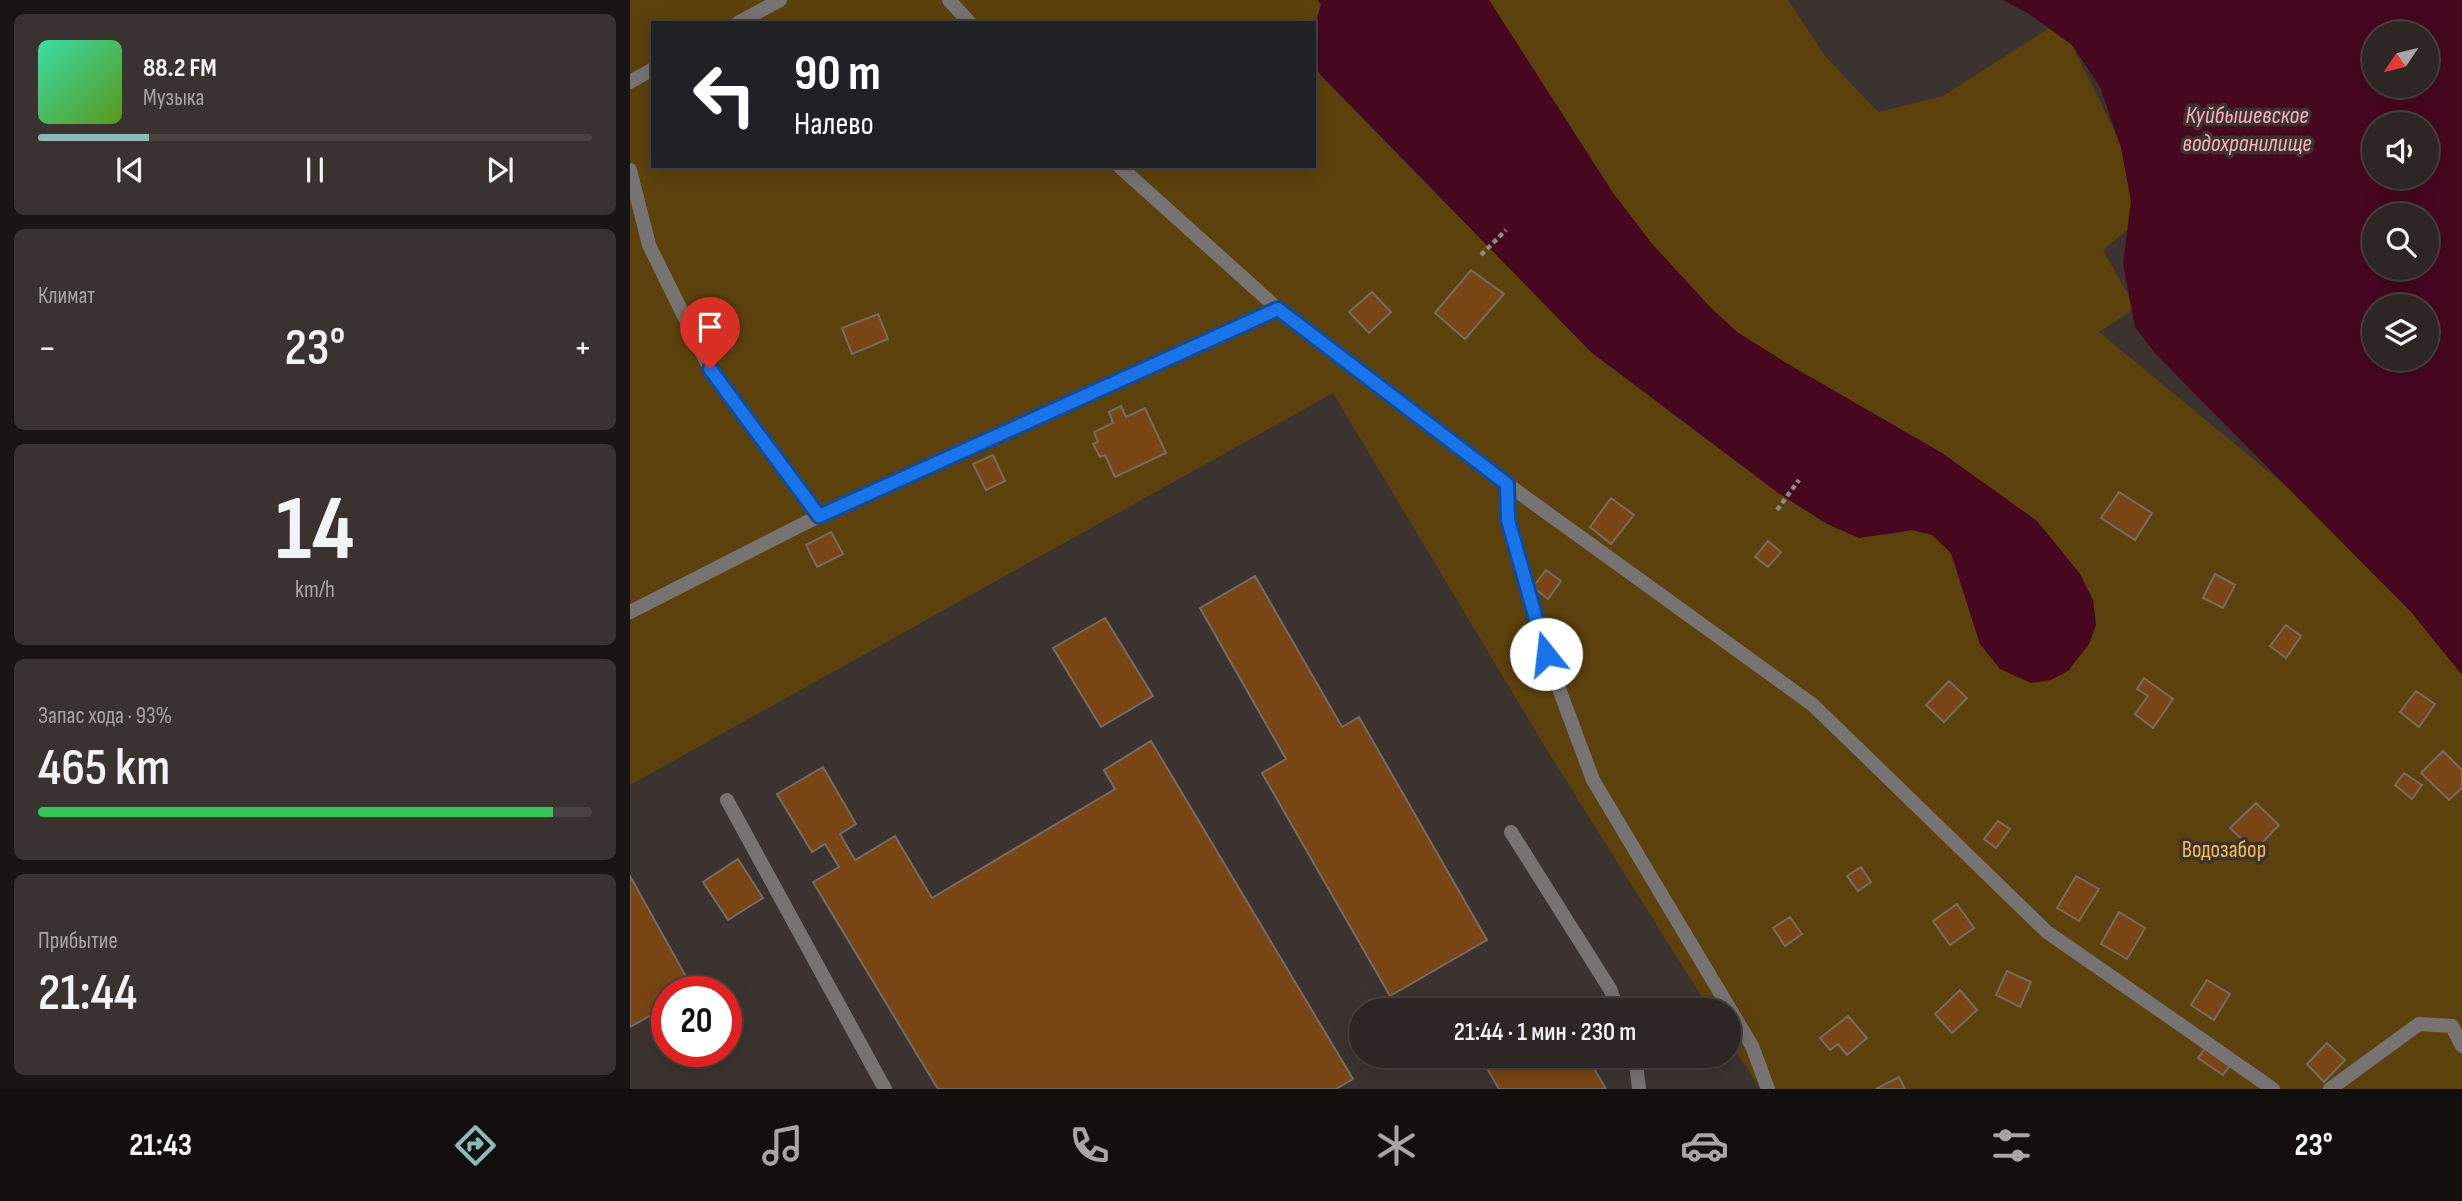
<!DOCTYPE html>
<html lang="ru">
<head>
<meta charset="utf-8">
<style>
  :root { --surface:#2d2624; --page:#393231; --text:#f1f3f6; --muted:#a7a5a6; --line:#484341; --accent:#8bbbb9 }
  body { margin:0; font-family:"Sofia Sans Condensed",sans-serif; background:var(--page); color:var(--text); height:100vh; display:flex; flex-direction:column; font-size:26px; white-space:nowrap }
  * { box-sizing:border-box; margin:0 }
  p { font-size:23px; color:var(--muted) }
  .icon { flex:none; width:38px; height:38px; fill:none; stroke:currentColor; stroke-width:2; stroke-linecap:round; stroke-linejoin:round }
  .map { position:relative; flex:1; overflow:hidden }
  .side { display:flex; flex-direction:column; gap:14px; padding:14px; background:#191514; width:630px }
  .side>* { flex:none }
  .hud { position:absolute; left:21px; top:21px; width:665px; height:147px; border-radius:0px; box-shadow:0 4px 18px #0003,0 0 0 2px var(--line); background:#202124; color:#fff; overflow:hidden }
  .needle { width:46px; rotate:235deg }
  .fabs { position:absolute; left:1732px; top:21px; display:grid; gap:14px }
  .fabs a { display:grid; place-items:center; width:77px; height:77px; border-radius:50%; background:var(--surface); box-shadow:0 4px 18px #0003,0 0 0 2px var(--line); font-size:35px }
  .speed { position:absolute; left:21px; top:976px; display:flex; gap:14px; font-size:35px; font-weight:700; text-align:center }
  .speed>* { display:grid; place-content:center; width:91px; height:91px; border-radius:50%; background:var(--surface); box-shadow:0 4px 18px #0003,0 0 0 2px var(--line); line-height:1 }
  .speed .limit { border:10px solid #d22; background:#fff; color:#111 }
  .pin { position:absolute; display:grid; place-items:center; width:60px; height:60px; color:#fff; margin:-72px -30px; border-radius:50% 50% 50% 0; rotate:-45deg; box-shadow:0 0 7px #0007 }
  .pin .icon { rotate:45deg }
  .me { position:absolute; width:77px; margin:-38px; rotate:344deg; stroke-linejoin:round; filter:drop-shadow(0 0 5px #0008) }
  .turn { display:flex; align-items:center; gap:24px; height:147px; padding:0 28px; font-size:32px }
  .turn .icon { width:91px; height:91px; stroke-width:2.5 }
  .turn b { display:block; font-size:49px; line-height:60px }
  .big { font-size:52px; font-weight:600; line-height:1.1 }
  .side .tile { flex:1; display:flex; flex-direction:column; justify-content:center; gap:10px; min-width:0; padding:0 24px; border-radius:10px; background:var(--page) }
  .side .dial { align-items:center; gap:0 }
  .dial b { font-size:91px; line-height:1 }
  .song { display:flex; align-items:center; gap:21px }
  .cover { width:84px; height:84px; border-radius:10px; background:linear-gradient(135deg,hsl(160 70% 55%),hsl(90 70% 35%)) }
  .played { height:7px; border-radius:4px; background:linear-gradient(90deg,var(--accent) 20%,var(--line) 20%) }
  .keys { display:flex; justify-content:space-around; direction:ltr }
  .heat { display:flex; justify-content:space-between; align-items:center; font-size:38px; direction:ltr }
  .charge { height:10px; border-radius:5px; background:linear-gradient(90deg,#34c759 93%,var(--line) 0) }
  .trip { position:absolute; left:719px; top:998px; width:392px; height:70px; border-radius:35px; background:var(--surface); box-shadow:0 4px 18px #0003,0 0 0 2px var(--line); font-weight:600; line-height:70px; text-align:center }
  .menu { display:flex; height:112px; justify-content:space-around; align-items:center; background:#120f0e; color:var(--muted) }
  .menu .icon { width:49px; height:49px }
  .menu .selected { color:var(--accent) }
  .menu b { font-size:32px; color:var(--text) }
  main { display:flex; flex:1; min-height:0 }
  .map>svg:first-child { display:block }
  .green { fill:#5d410d }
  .water { fill:#46071f; fill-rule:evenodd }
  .building { fill:#7a4514; stroke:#746c65; stroke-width:2 }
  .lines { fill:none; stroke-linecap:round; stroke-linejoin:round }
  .path { stroke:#8f8784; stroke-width:4.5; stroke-dasharray:5 3.5; stroke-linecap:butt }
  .lane { stroke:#787373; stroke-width:14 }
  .route-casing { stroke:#114b97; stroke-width:18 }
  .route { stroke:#1a73e8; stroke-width:12 }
  .labels { text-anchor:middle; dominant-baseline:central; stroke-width:7; stroke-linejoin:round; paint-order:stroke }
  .park-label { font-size:23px; fill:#ffbd4a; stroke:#3c3330 }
  .water-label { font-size:24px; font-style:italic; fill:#fab0c2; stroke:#3c3330 }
</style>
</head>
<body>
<main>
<section class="side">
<div class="tile">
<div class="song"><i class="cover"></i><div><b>88.2 FM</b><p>Музыка</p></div></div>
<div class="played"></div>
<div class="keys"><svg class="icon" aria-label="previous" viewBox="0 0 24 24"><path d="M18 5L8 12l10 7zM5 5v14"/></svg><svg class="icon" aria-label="pause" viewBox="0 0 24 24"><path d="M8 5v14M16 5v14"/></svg><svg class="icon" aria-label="next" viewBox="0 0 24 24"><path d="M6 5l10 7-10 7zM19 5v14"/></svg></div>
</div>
<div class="tile"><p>Климат</p>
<div class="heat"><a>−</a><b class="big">23°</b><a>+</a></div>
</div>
<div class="tile dial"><b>14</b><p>km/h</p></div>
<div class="tile"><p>Запас хода · 93%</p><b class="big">465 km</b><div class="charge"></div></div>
<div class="tile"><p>Прибытие</p><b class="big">21:44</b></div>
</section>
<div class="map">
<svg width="1832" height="1089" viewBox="0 0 1832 1089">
  <rect width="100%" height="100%" fill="#3c3330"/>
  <path class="green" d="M 0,0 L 688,0 L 691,5 L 684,26 L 684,23 L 23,23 L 23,166 L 684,166 L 684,64 L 690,75 L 961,352 L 1147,492 L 1197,524 L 1257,535 L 1282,530 L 1302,535 L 1321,553 L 1350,644 L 1466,625 L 1463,600 L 1450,574 L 1407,521 L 1312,453 L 1163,367 L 1107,332 L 1080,307 L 1023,245 L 983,193 L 859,0 L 1158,0 L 1195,56 L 1248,112 L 1313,96 L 1430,21 L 1523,209 L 1473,250 L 1506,308 L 1469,332 L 1697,520 L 1806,634 L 1832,673 L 1832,1089 L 1130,1089 L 1099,1040 L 1099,1010 L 1080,1010 L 917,750 L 703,393 L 0,785 Z"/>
  <path class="water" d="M 688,0 L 859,0 L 983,193 L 1023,245 L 1080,307 L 1107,332 L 1163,367 L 1312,453 L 1407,521 L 1450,574 L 1463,600 L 1466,625 L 1459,644 L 1438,671 L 1421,680 L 1401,683 L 1370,669 L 1350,644 L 1321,553 L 1302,535 L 1282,530 L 1229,538 L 1197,524 L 1147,492 L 961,352 L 690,74 C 678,54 684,27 691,5 Z
    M 1373,0 L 1832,0 L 1832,675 L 1781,612 L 1556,385 L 1524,352 L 1505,327 L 1493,264 L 1501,201 L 1491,148 L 1470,87 L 1442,45 L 1399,14 ZM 1745,33 L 1797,33 L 1797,86 L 1745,86 ZM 1745,124 L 1797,124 L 1797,177 L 1745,177 ZM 1745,215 L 1797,215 L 1797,268 L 1745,268 ZM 1745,306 L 1797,306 L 1797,359 L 1745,359 Z"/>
  <path class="building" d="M 841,270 L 874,294 L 835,339 L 805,313 Z
    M 742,292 L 761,312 L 739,333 L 719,312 Z
    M 248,314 L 258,339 L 222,354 L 212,328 Z
    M 491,406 L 496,417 L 515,408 L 536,453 L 485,477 L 475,455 L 470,457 L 463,444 L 468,442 L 464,432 L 483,423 L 479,412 Z
    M 363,455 L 375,481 L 356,490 L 343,464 Z
    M 1489,492 L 1522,513 L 1505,540 L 1471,518 Z
    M 981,498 L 1004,515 L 981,544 L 960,527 Z
    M 201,532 L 213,554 L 187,567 L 176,545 Z
    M 1138,541 L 1151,552 L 1138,567 L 1125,557 Z
    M 916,570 L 931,581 L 918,599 L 903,587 Z
    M 1585,574 L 1605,585 L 1593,608 L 1573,598 Z
    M 625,576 L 712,727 L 729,717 L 857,940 L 760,996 L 632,773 L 656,759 L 570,608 Z
    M 475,618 L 523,696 L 471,727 L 423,648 Z
    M 1656,625 L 1671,636 L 1656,658 L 1640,646 Z
    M 1514,678 L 1543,699 L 1523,728 L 1505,714 L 1518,696 L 1507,689 Z
    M 1319,681 L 1337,698 L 1314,722 L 1296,705 Z
    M 1786,691 L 1805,704 L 1789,727 L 1770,712 Z
    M 521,741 L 723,1079 L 706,1089 L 308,1089 L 183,882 L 209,867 L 195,844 L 182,852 L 147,794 L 193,767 L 226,824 L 210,834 L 225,860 L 265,836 L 302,898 L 485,789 L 474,770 Z
    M 1813,751 L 1832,770 L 1832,788 L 1819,800 L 1791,773 Z
    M 1774,773 L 1792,785 L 1782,799 L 1765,785 Z
    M 1626,803 L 1649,825 L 1624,851 L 1600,828 Z
    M 1368,821 L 1380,829 L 1366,848 L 1354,839 Z
    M 108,859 L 133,898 L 98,920 L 73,882 Z
    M 1231,867 L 1241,882 L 1228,891 L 1217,876 Z
    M 0,876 L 64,991 L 37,992 L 37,1006 L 0,1027 Z
    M 1446,876 L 1469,889 L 1449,921 L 1427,908 Z
    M 1327,904 L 1344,928 L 1320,945 L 1303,921 Z
    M 1489,912 L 1515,928 L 1497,959 L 1471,944 Z
    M 1160,917 L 1172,934 L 1155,946 L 1143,928 Z
    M 1377,971 L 1401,982 L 1390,1007 L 1366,995 Z
    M 1577,980 L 1600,994 L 1584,1020 L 1561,1005 Z
    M 1330,990 L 1347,1010 L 1322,1033 L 1305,1014 Z
    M 1218,1016 L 1237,1038 L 1217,1055 L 1208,1044 L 1200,1050 L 1190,1038 Z
    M 1579,1043 L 1604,1060 L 1593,1075 L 1568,1058 Z
    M 1697,1043 L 1715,1060 L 1694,1082 L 1677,1064 Z
    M 849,1055 L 956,1055 L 976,1089 L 869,1089 Z
    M 1269,1077 L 1275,1089 L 1246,1089 Z"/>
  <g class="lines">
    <path class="path" d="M 851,255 L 876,230
      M 1147,510 L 1169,480"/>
    <path class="lane" d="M 319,0 L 340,23
      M 108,23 L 150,0
      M 0,82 L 23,69
      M 489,166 L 648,309 L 877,484 L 1183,705 L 1417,932 L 1643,1089
      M 0,170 L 19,245 L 80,369 L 189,516
      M 877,484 L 878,520 L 916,654 L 963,780 L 1122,1046 L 1138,1089
      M 0,612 L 189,516 L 648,309
      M 97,800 L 255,1089
      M 881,832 L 980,989 L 988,1010
      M 1005,1055 L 1009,1089
      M 1700,1089 L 1789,1024 L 1822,1026 L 1832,1046"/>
  </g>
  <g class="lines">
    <g class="route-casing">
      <path id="route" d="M 80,369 L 189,516 L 648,309 L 877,484 L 878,520 L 916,654"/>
    </g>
    <use href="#route" class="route"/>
  </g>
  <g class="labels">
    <g class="park-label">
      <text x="1594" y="850">Водозабор</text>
    </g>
    <g class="water-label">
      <text x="1617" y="115">Куйбышевское<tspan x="1617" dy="28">водохранилище</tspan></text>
    </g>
  </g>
</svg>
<div class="fabs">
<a><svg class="needle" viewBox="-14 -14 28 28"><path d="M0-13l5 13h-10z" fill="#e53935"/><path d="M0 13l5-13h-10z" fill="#a7a5a6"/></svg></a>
<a><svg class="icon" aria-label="sound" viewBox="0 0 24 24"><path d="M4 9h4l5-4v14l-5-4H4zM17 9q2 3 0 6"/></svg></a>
<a><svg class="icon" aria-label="search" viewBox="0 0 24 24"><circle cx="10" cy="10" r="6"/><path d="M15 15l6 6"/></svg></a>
<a><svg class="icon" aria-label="layers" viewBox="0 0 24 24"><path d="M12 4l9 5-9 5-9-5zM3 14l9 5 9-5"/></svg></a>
</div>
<div class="speed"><div class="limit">20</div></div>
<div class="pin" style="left:80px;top:369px;background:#d93025"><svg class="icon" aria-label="arrive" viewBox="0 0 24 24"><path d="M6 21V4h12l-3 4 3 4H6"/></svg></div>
<svg class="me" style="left:916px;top:654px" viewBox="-20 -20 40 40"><circle r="19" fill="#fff"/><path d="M0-13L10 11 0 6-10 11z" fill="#1a73e8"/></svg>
<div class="trip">21:44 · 1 мин · 230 m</div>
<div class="hud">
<div class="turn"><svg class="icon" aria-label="left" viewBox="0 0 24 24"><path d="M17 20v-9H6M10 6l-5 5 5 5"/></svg><div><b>90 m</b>Налево</div></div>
</div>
</div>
</main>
<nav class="menu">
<b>21:43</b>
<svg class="icon selected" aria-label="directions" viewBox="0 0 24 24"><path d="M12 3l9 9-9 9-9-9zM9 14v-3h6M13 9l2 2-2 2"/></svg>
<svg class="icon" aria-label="music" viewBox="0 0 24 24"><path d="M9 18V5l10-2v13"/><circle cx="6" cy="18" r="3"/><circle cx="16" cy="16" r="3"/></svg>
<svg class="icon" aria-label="phone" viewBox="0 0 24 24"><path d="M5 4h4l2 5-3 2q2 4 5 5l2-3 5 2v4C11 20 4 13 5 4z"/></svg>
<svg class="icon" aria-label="climate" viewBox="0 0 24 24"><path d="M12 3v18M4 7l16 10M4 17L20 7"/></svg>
<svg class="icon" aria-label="car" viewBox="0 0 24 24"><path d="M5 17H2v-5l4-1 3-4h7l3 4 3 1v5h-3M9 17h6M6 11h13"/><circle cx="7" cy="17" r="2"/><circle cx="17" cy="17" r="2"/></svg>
<svg class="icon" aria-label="filters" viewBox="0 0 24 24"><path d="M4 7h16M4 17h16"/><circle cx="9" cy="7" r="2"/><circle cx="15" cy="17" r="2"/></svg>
<b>23°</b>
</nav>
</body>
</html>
